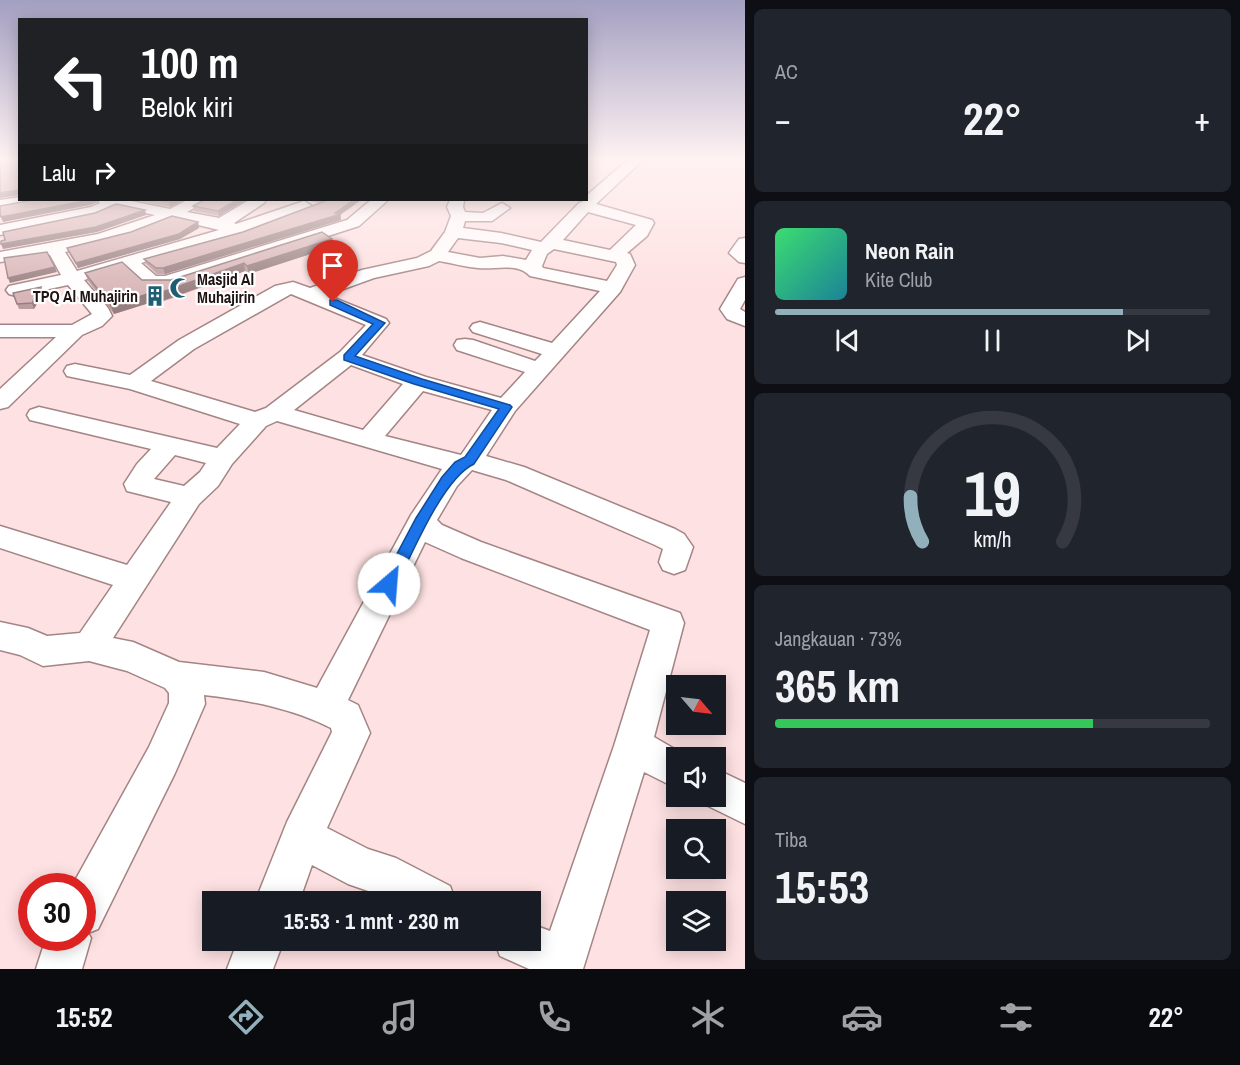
<!DOCTYPE html>
<html lang="id">
<head>
<meta charset="utf-8">
<style>
  :root { --surface:#171b24; --page:#20242c; --text:#f1f3f6; --muted:#9ea1a6; --line:#363941; --accent:#92b0bc }
  body { margin:0; font-family:"Archivo Narrow",sans-serif; background:var(--page); color:var(--text); height:100vh; display:flex; flex-direction:column; font-size:22px; white-space:nowrap }
  * { box-sizing:border-box; margin:0 }
  p { font-size:20px; color:var(--muted) }
  .icon { flex:none; width:33px; height:33px; fill:none; stroke:currentColor; stroke-width:2; stroke-linecap:round; stroke-linejoin:round }
  .map { position:relative; flex:1; overflow:hidden }
  .panel { display:flex; flex-direction:column; gap:9px; padding:9px; background:#0d0f14; width:495px }
  .panel>* { flex:none }
  .guide { position:absolute; left:18px; top:18px; width:570px; height:183px; border-radius:0px; box-shadow:0 3px 15px #0003; background:#202124; color:#fff; overflow:hidden }
  .needle { width:39px; rotate:118deg }
  .buttons { position:absolute; left:666px; top:675px; display:grid; gap:12px }
  .buttons a { display:grid; place-items:center; width:60px; height:60px; border-radius:0px; background:var(--surface); box-shadow:0 3px 15px #0003; font-size:30px }
  .speed { position:absolute; left:18px; top:873px; display:flex; gap:12px; font-size:30px; font-weight:700; text-align:center }
  .speed>* { display:grid; place-content:center; width:78px; height:78px; border-radius:50%; background:var(--surface); box-shadow:0 3px 15px #0003; line-height:1 }
  .speed .limit { border:9px solid #d22; background:#fff; color:#111 }
  .pin { position:absolute; display:grid; place-items:center; width:51px; height:51px; color:#fff; margin:-62px -26px; border-radius:50% 50% 50% 0; rotate:-45deg; box-shadow:0 0 6px #0007 }
  .pin .icon { rotate:45deg }
  .me { position:absolute; width:66px; margin:-33px; rotate:27deg; stroke-linejoin:round; filter:drop-shadow(0 0 4px #0008) }
  .turn { display:flex; align-items:center; gap:21px; height:126px; padding:0 24px; font-size:27px }
  .turn .icon { width:78px; height:78px; stroke-width:2.5 }
  .turn b { display:block; font-size:42px; line-height:51px }
  .then { display:flex; align-items:center; height:57px; padding:0 24px; background:#0003; gap:12px; font-size:22px }
  .big { font-size:45px; font-weight:700; line-height:1.1 }
  .panel .tile { flex:1; display:flex; flex-direction:column; justify-content:center; gap:9px; min-width:0; padding:0 21px; border-radius:9px; background:var(--page) }
  .panel .dial { align-items:center; gap:0 }
  .dial svg { height:156px; overflow:visible; fill:none; stroke:var(--line); stroke-width:7; stroke-linecap:round; text-anchor:middle }
  .dial text { fill:var(--text); stroke:none }
  .song { display:flex; align-items:center; gap:18px }
  .cover { width:72px; height:72px; border-radius:9px; background:linear-gradient(135deg,hsl(140 70% 55%),hsl(190 70% 35%)) }
  .played { height:6px; border-radius:3px; background:linear-gradient(90deg,var(--accent) 80%,var(--line) 80%) }
  .keys { display:flex; justify-content:space-around; direction:ltr }
  .heat { display:flex; justify-content:space-between; align-items:center; font-size:33px; direction:ltr }
  .charge { height:9px; border-radius:4px; background:linear-gradient(90deg,#34c759 73%,var(--line) 0) }
  .trip { position:absolute; left:202px; top:891px; width:339px; height:60px; border-radius:0px; background:var(--surface); box-shadow:0 3px 15px #0003; font-weight:700; line-height:60px; text-align:center }
  .dock { display:flex; height:96px; justify-content:space-around; align-items:center; background:#090b0e; color:var(--muted) }
  .dock .icon { width:42px; height:42px }
  .dock .current { color:var(--accent) }
  .dock b { font-size:27px; color:var(--text) }
  main { display:flex; flex:1; min-height:0 }
  .map>svg:first-child { display:block }
  .lines { fill:none; stroke-linecap:round; stroke-linejoin:round }
  .minor-casing { stroke:#a48485; stroke-width:3 }
  .minor { fill:#fff; fill-rule:evenodd }
  .wall { fill:#ba9d9d }
  .shaded-wall { fill:#977f80 }
  .building { fill:#d8b6b7; stroke:#977f80; stroke-width:1.5 }
  .route { fill:#1a73e8; stroke:#114b97; stroke-width:1.5 }
  .labels { text-anchor:middle; dominant-baseline:central; stroke-width:4.5; stroke-linejoin:round; paint-order:stroke }
  .far-poi-label { font-size:16px; font-weight:bold; fill:#1f1313; stroke:#fff; text-anchor:start }
</style>
</head>
<body>
<main>
<div class="map">
<svg width="745" height="969" viewBox="0 0 745 969">
  <rect width="100%" height="100%" fill="#fee1e2"/>
  <g class="lines">
    <g class="minor-casing">
      <path id="minor" d="M 629,159 L 644,159 L 596,204 L 652,220 L 654,223 L 647,236 L 627,253 L 630,254 L 635,265 L 620,292 L 515,411 L 486,456 L 524,467 L 675,529 L 684,534 L 693,547 L 685,570 L 674,574 L 663,570 L 659,562 L 663,549 L 655,545 L 506,480 L 472,470 L 457,486 L 437,520 L 442,525 L 481,542 L 680,613 L 684,623 L 654,737 L 690,758 L 676,758 L 676,788 L 644,772 L 583,969 L 529,969 L 500,956 L 494,940 L 531,940 L 531,924 L 550,931 L 614,746 L 650,630 L 461,558 L 425,542 L 348,700 L 358,705 L 370,733 L 327,828 L 368,849 L 396,858 L 450,886 L 456,902 L 390,902 L 374,893 L 348,884 L 312,865 L 299,902 L 255,902 L 287,822 L 332,732 L 331,728 C 291,708 248,700 204,695 L 205,704 L 175,773 L 98,929 L 88,933 L 91,938 L 82,969 L 36,969 L 46,938 L 82,938 L 82,886 L 72,886 L 149,747 L 169,703 L 169,693 L 165,688 L 127,671 L 89,661 L 43,666 L 20,655 L 0,650 L 0,622 L 28,628 L 47,636 L 80,633 L 113,585 L 0,548 L 0,526 L 127,565 L 171,502 L 127,491 L 124,484 L 137,464 L 151,449 L 30,420 L 27,415 L 30,410 L 39,407 L 217,448 L 240,424 L 130,389 L 67,376 L 64,371 L 67,366 L 75,364 L 130,375 L 179,340 L 275,286 L 293,282 L 310,288 L 362,270 L 417,258 L 431,251 L 445,232 L 451,216 L 447,207 L 450,200 L 464,200 L 463,207 L 465,212 L 483,213 L 502,203 L 510,208 L 492,221 L 465,221 L 463,228 L 501,233 L 541,242 L 579,203 L 586,200 L 586,196 ZM 588,212 L 636,225 L 610,250 L 563,240 ZM 458,238 L 501,243 L 532,250 L 526,260 L 503,256 L 480,258 L 448,252 ZM 554,249 L 616,262 L 617,265 L 607,281 L 543,268 L 542,266 L 547,254 ZM 439,261 C 452,263 465,267 478,268 C 495,270 517,262 530,276 L 600,291 L 552,343 L 480,322 L 473,324 L 470,328 L 473,332 L 542,354 L 535,361 L 473,340 L 465,339 L 457,340 L 454,345 L 457,350 L 525,372 L 501,398 L 426,377 L 362,355 L 389,323 L 386,319 L 327,295 L 374,278 L 429,266 ZM 291,294 L 366,325 L 340,352 L 266,408 L 255,412 L 151,381 L 194,349 ZM 351,365 L 403,384 L 363,430 L 294,410 ZM 423,391 L 492,410 L 461,455 L 385,436 ZM 277,421 L 442,469 L 411,515 L 317,688 L 264,672 L 179,662 L 133,642 L 113,638 L 199,504 L 218,486 L 232,464 L 266,426 ZM 175,455 L 206,463 L 200,472 L 184,486 L 154,479 Z
        M 20,197 L 20,200 L 37,200 L 34,203 L 0,210 L 0,200 Z
        M 98,200 L 126,200 L 170,209 L 187,200 L 205,200 L 203,203 L 187,212 L 219,218 L 249,200 L 266,200 L 264,203 L 234,223 L 236,224 L 304,201 L 312,206 L 310,209 L 243,235 L 141,263 L 156,276 L 165,276 L 347,220 L 371,200 L 388,200 L 359,226 L 173,286 L 144,286 L 125,268 L 84,280 L 108,308 L 112,316 L 102,326 L 82,335 L 8,407 L 0,409 L 0,389 L 56,337 L 0,337 L 0,325 L 72,325 L 92,314 L 68,285 L 16,296 L 9,294 L 6,290 L 9,286 L 61,275 L 50,255 L 0,262 L 0,252 L 98,234 L 155,215 L 117,207 L 96,216 L 0,235 L 0,225 L 91,207 L 100,203 ZM 173,219 L 219,230 L 77,271 L 65,252 L 132,235 Z
        M 745,238 L 745,263 L 739,262 L 729,253 L 739,239 Z
        M 745,277 L 745,300 L 740,309 L 745,312 L 745,326 L 727,319 L 720,309 L 738,279 Z
        M 716,769 L 745,783 L 745,824 L 702,803 L 699,796 L 716,796 Z
        M 238,940 L 284,940 L 273,969 L 227,969 Z"/>
    </g>
    <use href="#minor" class="minor"/>
  </g>
  <path class="wall" d="M 135,200 L 184,200 L 170,207 Z
    M 204,200 L 246,200 L 219,216 L 194,211 L 193,206 Z
    M 306,200 L 361,200 L 341,214 L 341,220 L 165,274 L 157,274 L 146,264 L 144,259 L 243,232 L 320,203 Z
    M 198,222 L 199,228 L 180,239 L 78,268 L 69,253 L 67,248 Z
    M 332,239 L 332,247 L 249,274 L 245,271 L 170,299 L 151,305 L 149,303 L 114,314 L 88,281 L 85,273 L 142,280 L 171,280 Z
    M 41,287 L 43,293 L 34,309 L 19,309 L 17,304 Z"/>
  <path class="shaded-wall" d="M 18,190 L 20,195 L 0,198 L 0,193 Z
    M 90,200 L 97,200 L 97,202 L 90,205 L 3,222 L 1,217 Z
    M 173,200 L 184,200 L 170,207 L 169,202 Z
    M 237,200 L 246,200 L 219,216 L 218,211 Z
    M 354,200 L 361,200 L 340,215 L 341,220 L 165,274 L 163,268 L 335,213 Z
    M 145,210 L 146,215 L 97,232 L 3,249 L 1,244 Z
    M 198,222 L 199,228 L 180,239 L 78,268 L 76,263 Z
    M 332,239 L 332,247 L 249,274 L 247,266 Z
    M 244,263 L 245,271 L 151,305 L 149,296 Z
    M 55,267 L 57,272 L 10,283 L 8,278 Z
    M 41,287 L 43,293 L 34,309 L 32,303 Z
    M 147,294 L 149,303 L 114,314 L 111,306 Z"/>
  <path class="building" d="M 0,159 L 20,159 L 20,192 L 18,190 L 0,193 Z
    M 33,200 L 90,200 L 1,217 L 0,214 L 0,206 Z
    M 158,200 L 173,200 L 169,202 Z
    M 204,200 L 237,200 L 218,211 L 193,206 Z
    M 328,200 L 354,200 L 335,213 L 341,214 L 163,268 L 156,268 L 144,259 L 243,232 Z
    M 116,204 L 145,210 L 96,227 L 1,244 L 1,241 L 5,240 L 3,232 L 95,213 Z
    M 172,216 L 198,222 L 179,234 L 76,263 L 67,248 L 131,232 Z
    M 322,232 L 332,239 L 247,266 L 244,263 L 168,290 L 149,296 L 147,294 L 111,306 L 85,273 L 122,262 L 142,280 L 171,280 Z
    M 47,252 L 55,267 L 8,278 L 4,258 Z
    M 41,287 L 32,303 L 17,304 L 13,293 Z"/>
  <linearGradient id="sky" x2="0" y2="1"><stop stop-color="#a39fc1"/><stop offset="0.54" stop-color="#fff2f2"/><stop offset="1" stop-color="#fff2f2" stop-opacity="0"/></linearGradient>
  <rect width="745" height="295" fill="url(#sky)"/>
  <path class="route" d="M 330,300 L 337,300 L 385,323 L 355,356 L 422,379 L 510,405 L 512,407 L 474,464 C 443,478 411,556 395,588 L 389,590 L 384,588 L 381,584 L 416,518 L 442,477 L 455,462 L 465,457 L 499,409 L 414,384 L 344,360 L 344,355 L 373,324 L 330,305 Z"/>
  <defs>
    <g id="mosque-bare" transform="scale(1.62)"><path d="M3.5-4.9A6 6 0 1 0 3.5 4.9A5 5 0 1 1 3.5-4.9Z" fill="#1f5d74" stroke="#fff" stroke-width="2.5" paint-order="stroke"/></g>
    <g id="building-bare" transform="scale(1.62)"><path d="M-4-6H4V6H1V3H-1V6H-4ZM-2.5-4.3h1.7v1.8h-1.7ZM.8-4.3h1.7v1.8H.8ZM-2.5-1h1.7V.8h-1.7ZM.8-1h1.7V.8H.8Z" fill="#1f5d74" stroke="#fff" stroke-width="2.5" paint-order="stroke"/></g>
  </defs>
  <g fill-rule="evenodd">
    <use href="#mosque-bare" x="180" y="288"/>
    <use href="#building-bare" x="155" y="296"/>
  </g>
  <g class="labels">
    <g class="far-poi-label">
      <text x="197" y="279">Masjid Al<tspan x="197" dy="18">Muhajirin</tspan></text>
      <text x="138" y="296" text-anchor="end">TPQ Al Muhajirin</text>
    </g>
  </g>
</svg>
<div class="buttons">
<a><svg class="needle" viewBox="-14 -14 28 28"><path d="M0-13l5 13h-10z" fill="#e53935"/><path d="M0 13l5-13h-10z" fill="#9ea1a6"/></svg></a>
<a><svg class="icon" aria-label="sound" viewBox="0 0 24 24"><path d="M4 9h4l5-4v14l-5-4H4zM17 9q2 3 0 6"/></svg></a>
<a><svg class="icon" aria-label="search" viewBox="0 0 24 24"><circle cx="10" cy="10" r="6"/><path d="M15 15l6 6"/></svg></a>
<a><svg class="icon" aria-label="layers" viewBox="0 0 24 24"><path d="M12 4l9 5-9 5-9-5zM3 14l9 5 9-5"/></svg></a>
</div>
<div class="speed"><div class="limit">30</div></div>
<div class="pin" style="left:333px;top:302px;background:#d93025"><svg class="icon" aria-label="arrive" viewBox="0 0 24 24"><path d="M6 21V4h12l-3 4 3 4H6"/></svg></div>
<svg class="me" style="left:389px;top:584px" viewBox="-20 -20 40 40"><circle r="19" fill="#fff"/><path d="M0-13L10 11 0 6-10 11z" fill="#1a73e8"/></svg>
<div class="trip">15:53 · 1 mnt · 230 m</div>
<div class="guide">
<div class="turn"><svg class="icon" aria-label="left" viewBox="0 0 24 24"><path d="M17 20v-9H6M10 6l-5 5 5 5"/></svg><div><b>100 m</b>Belok kiri</div></div>
<div class="then">Lalu<svg class="icon" aria-label="right" viewBox="0 0 24 24"><path d="M7 20v-9h11M14 6l5 5-5 5"/></svg></div>
</div>
</div>
<section class="panel">
<div class="tile"><p>AC</p>
<div class="heat"><a>−</a><b class="big">22°</b><a>+</a></div>
</div>
<div class="tile">
<div class="song"><i class="cover"></i><div><b>Neon Rain</b><p>Kite Club</p></div></div>
<div class="played"></div>
<div class="keys"><svg class="icon" aria-label="previous" viewBox="0 0 24 24"><path d="M18 5L8 12l10 7zM5 5v14"/></svg><svg class="icon" aria-label="pause" viewBox="0 0 24 24"><path d="M8 5v14M16 5v14"/></svg><svg class="icon" aria-label="next" viewBox="0 0 24 24"><path d="M6 5l10 7-10 7zM19 5v14"/></svg></div>
</div>
<div class="tile dial"><svg viewBox="0 0 100 80">
<path d="M14 69A42 42 0 1 1 86 69"/>
<path d="M14 69A42 42 0 0 1 8 46" stroke="#92b0bc"/>
<text x="50" y="56" font-size="32" font-weight="700">19</text>
<text x="50" y="72" font-size="11">km/h</text>
</svg></div>
<div class="tile"><p>Jangkauan · 73%</p><b class="big">365 km</b><div class="charge"></div></div>
<div class="tile"><p>Tiba</p><b class="big">15:53</b></div>
</section>
</main>
<nav class="dock">
<b>15:52</b>
<svg class="icon current" aria-label="directions" viewBox="0 0 24 24"><path d="M12 3l9 9-9 9-9-9zM9 14v-3h6M13 9l2 2-2 2"/></svg>
<svg class="icon" aria-label="music" viewBox="0 0 24 24"><path d="M9 18V5l10-2v13"/><circle cx="6" cy="18" r="3"/><circle cx="16" cy="16" r="3"/></svg>
<svg class="icon" aria-label="phone" viewBox="0 0 24 24"><path d="M5 4h4l2 5-3 2q2 4 5 5l2-3 5 2v4C11 20 4 13 5 4z"/></svg>
<svg class="icon" aria-label="climate" viewBox="0 0 24 24"><path d="M12 3v18M4 7l16 10M4 17L20 7"/></svg>
<svg class="icon" aria-label="car" viewBox="0 0 24 24"><path d="M5 17H2v-5l4-1 3-4h7l3 4 3 1v5h-3M9 17h6M6 11h13"/><circle cx="7" cy="17" r="2"/><circle cx="17" cy="17" r="2"/></svg>
<svg class="icon" aria-label="filters" viewBox="0 0 24 24"><path d="M4 7h16M4 17h16"/><circle cx="9" cy="7" r="2"/><circle cx="15" cy="17" r="2"/></svg>
<b>22°</b>
</nav>
</body>
</html>
